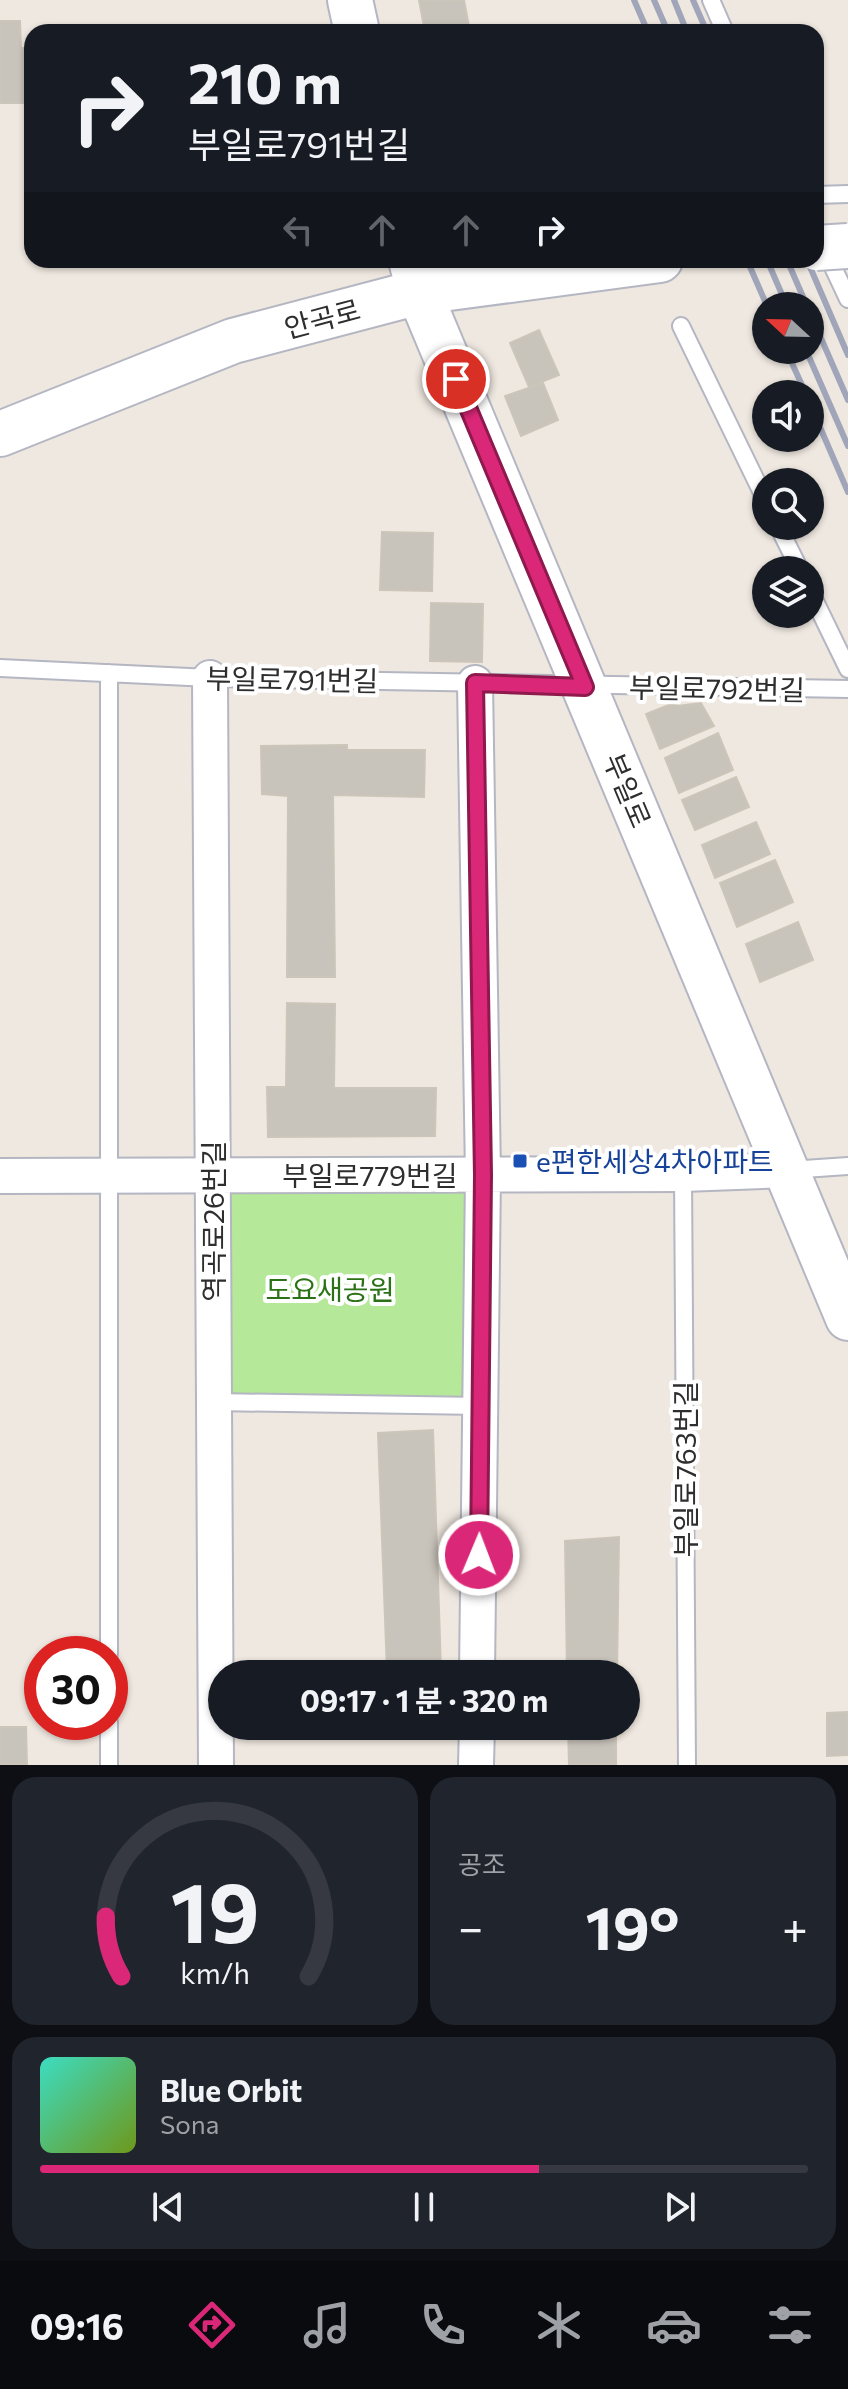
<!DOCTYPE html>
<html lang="ko">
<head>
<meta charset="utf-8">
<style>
  :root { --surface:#171b24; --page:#20242c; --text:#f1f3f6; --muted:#9ea1a6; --line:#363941; --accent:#db2777 }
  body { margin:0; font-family:Commissioner,"Noto Sans KR",sans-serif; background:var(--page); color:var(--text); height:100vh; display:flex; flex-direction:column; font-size:30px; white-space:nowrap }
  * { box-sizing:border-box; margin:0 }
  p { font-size:26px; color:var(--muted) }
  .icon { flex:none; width:44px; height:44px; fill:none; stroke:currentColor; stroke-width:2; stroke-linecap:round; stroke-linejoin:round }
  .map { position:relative; height:1765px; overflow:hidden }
  .details { display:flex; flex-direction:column; gap:12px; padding:12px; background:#0d0f14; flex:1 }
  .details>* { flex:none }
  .hud { position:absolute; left:24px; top:24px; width:800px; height:244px; border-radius:24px; box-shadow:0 2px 6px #0004; background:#171b24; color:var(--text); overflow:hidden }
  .needle { width:52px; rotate:292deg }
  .fabs { position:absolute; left:752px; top:292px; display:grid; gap:16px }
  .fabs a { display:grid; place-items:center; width:72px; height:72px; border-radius:50%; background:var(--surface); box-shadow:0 2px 6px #0004; font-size:40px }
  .speed { position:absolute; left:24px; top:1636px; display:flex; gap:16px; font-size:40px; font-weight:700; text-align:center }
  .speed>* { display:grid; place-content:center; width:104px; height:104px; border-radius:50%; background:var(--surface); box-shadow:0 2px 6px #0004; line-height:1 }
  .speed .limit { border:12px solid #d22; background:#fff; color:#111 }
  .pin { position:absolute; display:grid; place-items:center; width:68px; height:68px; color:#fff; margin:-34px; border:4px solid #fff; border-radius:50%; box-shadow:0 2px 8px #0007 }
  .me { position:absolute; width:88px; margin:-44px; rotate:1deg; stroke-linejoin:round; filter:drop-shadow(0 0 6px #0008) }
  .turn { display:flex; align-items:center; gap:28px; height:168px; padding:0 32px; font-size:36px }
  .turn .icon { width:104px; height:104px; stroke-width:2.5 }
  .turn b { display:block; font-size:56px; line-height:68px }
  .lanes { display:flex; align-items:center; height:76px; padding:0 32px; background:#0003; justify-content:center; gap:40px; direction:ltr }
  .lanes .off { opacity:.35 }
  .big { font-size:60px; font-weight:700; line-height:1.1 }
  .details .card { flex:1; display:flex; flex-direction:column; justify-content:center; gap:12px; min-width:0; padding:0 28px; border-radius:24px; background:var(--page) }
  .details .dial { align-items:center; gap:0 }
  .dial svg { height:208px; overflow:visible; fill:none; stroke:var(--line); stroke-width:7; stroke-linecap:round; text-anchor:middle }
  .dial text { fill:var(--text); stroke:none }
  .song { display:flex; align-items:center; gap:24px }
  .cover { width:96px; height:96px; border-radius:12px; background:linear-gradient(135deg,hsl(170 70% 55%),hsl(80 70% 35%)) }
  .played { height:8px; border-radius:4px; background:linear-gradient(90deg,var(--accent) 65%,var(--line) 65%) }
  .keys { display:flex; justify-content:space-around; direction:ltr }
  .heat { display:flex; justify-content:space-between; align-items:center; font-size:44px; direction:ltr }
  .details .tiles { flex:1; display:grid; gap:12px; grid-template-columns:1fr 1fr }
  .card:last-child { grid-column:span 2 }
  .trip { position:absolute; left:208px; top:1660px; width:432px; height:80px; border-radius:40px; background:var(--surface); box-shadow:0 2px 6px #0004; font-weight:700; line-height:80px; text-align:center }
  .menu { display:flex; height:128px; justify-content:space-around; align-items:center; background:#090b0e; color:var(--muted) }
  .menu .icon { width:56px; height:56px }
  .menu .current { color:var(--accent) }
  .menu b { font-size:36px; color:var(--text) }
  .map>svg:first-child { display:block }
  .green { fill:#b5e999 }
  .building { fill:#c8c3bb; stroke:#ccc5b9; stroke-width:2 }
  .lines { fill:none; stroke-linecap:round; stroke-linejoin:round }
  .lane-casing { stroke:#b4b6c2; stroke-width:20 }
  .street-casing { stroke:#b4b6c2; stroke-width:38 }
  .secondary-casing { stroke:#b4b6c2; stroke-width:48 }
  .lane { stroke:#fff; stroke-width:16 }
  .street { stroke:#fff; stroke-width:34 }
  .secondary { stroke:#fff; stroke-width:44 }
  .rail { stroke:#a1a5b9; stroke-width:6 }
  .secondary-bridge-casing { stroke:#b4b6c2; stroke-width:48; stroke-linecap:butt }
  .secondary-bridge { stroke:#fff; stroke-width:44 }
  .route-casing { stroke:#8e194d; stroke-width:20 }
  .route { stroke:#db2777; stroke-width:14 }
  .transit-dot { fill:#1a4fb4; stroke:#fff; stroke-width:3 }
  .labels { text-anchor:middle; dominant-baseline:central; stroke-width:8; stroke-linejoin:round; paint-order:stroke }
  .street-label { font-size:28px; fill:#2e2e2e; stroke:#fff }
  .transit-label { font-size:28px; fill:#164399; stroke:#fff; text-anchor:start }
  .park-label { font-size:28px; fill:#2b7216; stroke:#fff }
</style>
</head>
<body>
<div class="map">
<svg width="848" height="1765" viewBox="0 0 848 1765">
  <rect width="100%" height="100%" fill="#efe8e0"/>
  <path class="green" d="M 213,1174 L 483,1175 L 481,1406 L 214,1402 Z"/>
  <path class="building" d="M 419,0 L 464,0 L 470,32 L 425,32 Z
    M 0,21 L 20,21 L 21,48 L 29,48 L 31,103 L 0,103 Z
    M 539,330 L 559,375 L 529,387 L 510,343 Z
    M 543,383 L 558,420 L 521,436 L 505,396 Z
    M 382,532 L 433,533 L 432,591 L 380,590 Z
    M 431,603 L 483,604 L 482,662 L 430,661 Z
    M 676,702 L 677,706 L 701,703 L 714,726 L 660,749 L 646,714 Z
    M 718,733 L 733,770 L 679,793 L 665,758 Z
    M 347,745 L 347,750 L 425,750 L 424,797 L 333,795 L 335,977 L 287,977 L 288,796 L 262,794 L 261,746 Z
    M 736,777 L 749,807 L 695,830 L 682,800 Z
    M 756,822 L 770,854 L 715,878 L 702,845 Z
    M 775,860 L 793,902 L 737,927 L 720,883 Z
    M 798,922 L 813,960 L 760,982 L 746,944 Z
    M 287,1003 L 335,1004 L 334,1088 L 436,1088 L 435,1136 L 268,1137 L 267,1087 L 286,1087 Z
    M 433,1430 L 441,1669 L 387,1672 L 378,1433 Z
    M 619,1537 L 617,1674 L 567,1674 L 565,1541 Z
    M 848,1712 L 848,1755 L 827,1756 L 827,1713 Z
    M 568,1726 L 616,1726 L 616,1765 L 569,1765 Z
    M 0,1727 L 26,1727 L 27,1765 L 0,1765 Z"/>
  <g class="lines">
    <g class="lane-casing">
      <path id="lane" d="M 711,0 L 725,32
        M 816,195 L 848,194
        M 825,250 L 848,299
        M 681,326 L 766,501
        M 778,526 L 800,570
        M 810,591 L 848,669
        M 0,668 L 210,678 L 848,689
        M 789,1170 L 848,1166
        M 683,1174 L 687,1765
        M 214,1402 L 481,1406
        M 109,1654 L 109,673
        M 109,1722 L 109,1765"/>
    </g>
    <g class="street-casing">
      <path id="street" d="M 210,678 L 216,1765
        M 475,683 L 483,1175 L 477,1674
        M 0,1176 L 683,1174 L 787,1170
        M 476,1765 L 477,1726"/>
    </g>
    <g class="secondary-casing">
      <path id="secondary" d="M 350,0 L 357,32
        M 411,260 L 419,292 L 848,1318
        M 0,434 L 233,341 L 419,292 L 660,260"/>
    </g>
    <use href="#lane" class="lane"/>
    <use href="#street" class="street"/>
    <use href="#secondary" class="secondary"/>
    <path class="rail" d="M 634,0 L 648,32
      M 654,0 L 668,32
      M 674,0 L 687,32
      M 693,0 L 707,32
      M 747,260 L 767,306
      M 767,260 L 787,306
      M 787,260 L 807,306
      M 807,260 L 848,355
      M 810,313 L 848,400
      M 786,350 L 806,394
      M 806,350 L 848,446
      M 810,404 L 848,492"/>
    <g class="secondary-bridge-casing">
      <path id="secondary-bridge" d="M 816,248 L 848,246"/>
    </g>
    <use href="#secondary-bridge" class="secondary-bridge"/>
  </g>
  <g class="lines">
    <g class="route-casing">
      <path id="route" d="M 456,379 L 585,687 L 475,683 L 483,1175 L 479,1555"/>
    </g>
    <use href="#route" class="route"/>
  </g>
  <rect class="transit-dot" x="512" y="1153" width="16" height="16" rx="4"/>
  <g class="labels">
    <g class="street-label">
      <text transform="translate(322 318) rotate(-15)">안곡로</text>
      <text transform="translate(292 679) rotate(1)">부일로791번길</text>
      <text transform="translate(717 688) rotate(1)">부일로792번길</text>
      <text transform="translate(628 790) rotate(67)">부일로</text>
      <text x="370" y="1175">부일로779번길</text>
      <text transform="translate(213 1221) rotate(-90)">역곡로26번길</text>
      <text transform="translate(685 1469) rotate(-90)">부일로763번길</text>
    </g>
    <g class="transit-label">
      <text x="536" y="1161">e편한세상4차아파트</text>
    </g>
    <g class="park-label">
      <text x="330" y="1289">도요새공원</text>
    </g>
  </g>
</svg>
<div class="fabs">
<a><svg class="needle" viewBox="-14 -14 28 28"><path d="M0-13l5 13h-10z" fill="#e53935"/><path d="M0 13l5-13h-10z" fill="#9ea1a6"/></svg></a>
<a><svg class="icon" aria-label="sound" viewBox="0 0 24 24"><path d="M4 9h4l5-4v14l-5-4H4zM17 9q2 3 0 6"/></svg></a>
<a><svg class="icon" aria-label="search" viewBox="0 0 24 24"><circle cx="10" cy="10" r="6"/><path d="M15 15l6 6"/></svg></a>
<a><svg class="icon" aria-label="layers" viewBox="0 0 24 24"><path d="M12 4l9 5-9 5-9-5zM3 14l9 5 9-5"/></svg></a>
</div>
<div class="speed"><div class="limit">30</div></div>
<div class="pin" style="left:456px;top:379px;background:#d93025"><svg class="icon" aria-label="arrive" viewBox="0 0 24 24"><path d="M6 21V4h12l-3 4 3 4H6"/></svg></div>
<svg class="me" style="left:479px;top:1555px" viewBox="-20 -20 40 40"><circle r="17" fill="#db2777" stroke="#fff" stroke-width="3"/><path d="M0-11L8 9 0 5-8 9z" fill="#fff"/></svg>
<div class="trip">09:17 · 1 분 · 320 m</div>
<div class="hud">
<div class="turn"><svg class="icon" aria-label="right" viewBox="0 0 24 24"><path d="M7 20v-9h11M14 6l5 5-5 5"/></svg><div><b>210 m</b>부일로791번길</div></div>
<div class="lanes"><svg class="icon off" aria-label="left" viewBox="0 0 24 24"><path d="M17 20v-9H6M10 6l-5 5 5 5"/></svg><svg class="icon off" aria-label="ahead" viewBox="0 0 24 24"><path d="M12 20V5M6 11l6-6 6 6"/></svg><svg class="icon off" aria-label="ahead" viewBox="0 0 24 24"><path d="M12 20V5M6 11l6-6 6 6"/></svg><svg class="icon" aria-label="right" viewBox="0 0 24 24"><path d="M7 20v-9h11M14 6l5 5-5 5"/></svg></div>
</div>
</div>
<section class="details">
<div class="tiles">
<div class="card dial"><svg viewBox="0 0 100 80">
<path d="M14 69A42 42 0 1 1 86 69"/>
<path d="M14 69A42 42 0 0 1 8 46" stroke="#db2777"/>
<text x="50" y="56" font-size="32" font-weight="700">19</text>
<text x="50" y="72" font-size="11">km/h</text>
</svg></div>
<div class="card"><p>공조</p>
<div class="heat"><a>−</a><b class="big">19°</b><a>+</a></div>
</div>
<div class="card">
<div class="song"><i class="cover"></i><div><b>Blue Orbit</b><p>Sona</p></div></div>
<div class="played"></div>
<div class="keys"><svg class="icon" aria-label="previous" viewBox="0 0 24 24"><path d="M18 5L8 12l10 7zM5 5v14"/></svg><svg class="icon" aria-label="pause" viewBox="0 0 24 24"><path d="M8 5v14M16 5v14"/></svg><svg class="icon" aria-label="next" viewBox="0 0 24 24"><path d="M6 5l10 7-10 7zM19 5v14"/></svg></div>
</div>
</div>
</section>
<nav class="menu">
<b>09:16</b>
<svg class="icon current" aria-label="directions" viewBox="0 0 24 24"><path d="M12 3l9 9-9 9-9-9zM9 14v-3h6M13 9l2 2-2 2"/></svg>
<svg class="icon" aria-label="music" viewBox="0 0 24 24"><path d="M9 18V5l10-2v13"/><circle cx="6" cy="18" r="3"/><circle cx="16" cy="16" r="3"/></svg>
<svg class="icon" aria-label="phone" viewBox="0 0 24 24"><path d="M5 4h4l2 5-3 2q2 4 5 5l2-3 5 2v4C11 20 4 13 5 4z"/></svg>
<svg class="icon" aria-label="climate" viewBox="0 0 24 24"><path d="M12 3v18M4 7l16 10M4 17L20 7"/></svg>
<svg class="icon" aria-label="car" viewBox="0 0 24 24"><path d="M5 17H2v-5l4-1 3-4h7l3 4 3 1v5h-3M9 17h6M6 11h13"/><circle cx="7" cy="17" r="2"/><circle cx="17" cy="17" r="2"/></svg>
<svg class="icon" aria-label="filters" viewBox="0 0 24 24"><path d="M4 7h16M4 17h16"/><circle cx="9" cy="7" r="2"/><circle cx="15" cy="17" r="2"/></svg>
</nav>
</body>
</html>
